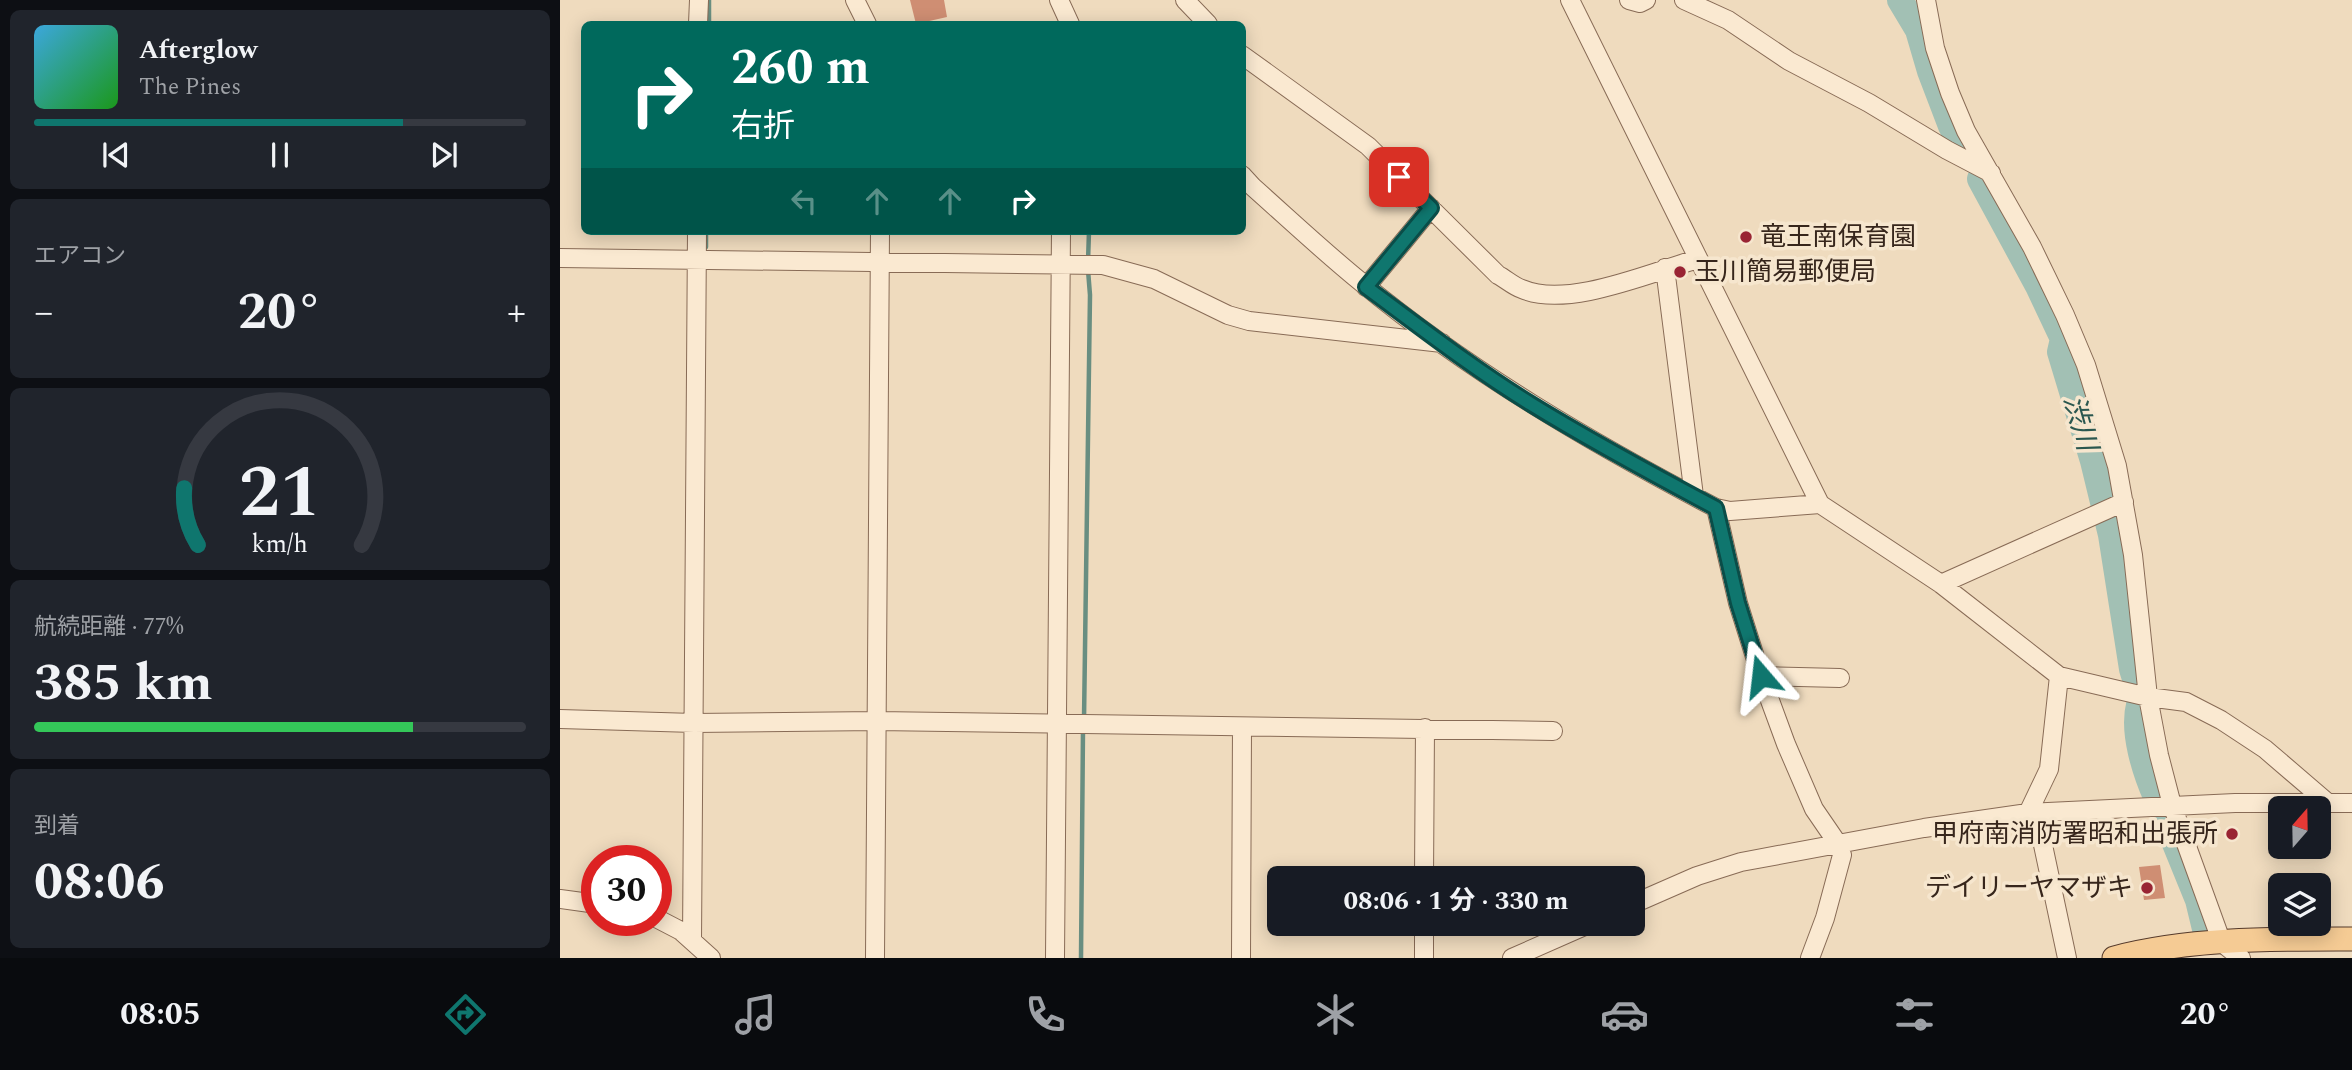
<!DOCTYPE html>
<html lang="ja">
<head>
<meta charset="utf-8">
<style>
  :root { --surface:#171b24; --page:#20242c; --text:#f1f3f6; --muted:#9ea1a6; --line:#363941; --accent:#0f766e }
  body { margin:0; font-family:Spectral,"Noto Sans JP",serif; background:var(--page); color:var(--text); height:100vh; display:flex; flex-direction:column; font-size:26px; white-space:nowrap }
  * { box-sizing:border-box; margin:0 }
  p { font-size:23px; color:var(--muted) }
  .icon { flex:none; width:38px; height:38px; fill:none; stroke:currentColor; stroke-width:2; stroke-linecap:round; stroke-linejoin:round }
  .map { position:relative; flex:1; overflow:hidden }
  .side { display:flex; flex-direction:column; gap:10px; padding:10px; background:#0d0f14; width:560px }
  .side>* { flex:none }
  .banner { position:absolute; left:21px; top:21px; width:665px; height:214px; border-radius:10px; box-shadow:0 4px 18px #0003; background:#00695c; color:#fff; overflow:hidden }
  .needle { width:46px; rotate:20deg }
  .buttons { position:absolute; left:1708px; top:796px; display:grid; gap:14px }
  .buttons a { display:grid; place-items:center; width:63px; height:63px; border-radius:10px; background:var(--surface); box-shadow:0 4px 18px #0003; font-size:35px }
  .speed { position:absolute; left:21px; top:845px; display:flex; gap:14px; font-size:35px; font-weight:700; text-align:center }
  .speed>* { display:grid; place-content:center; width:91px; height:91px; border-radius:50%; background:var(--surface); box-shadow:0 4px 18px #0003; line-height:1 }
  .speed .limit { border:10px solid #d22; background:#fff; color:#111 }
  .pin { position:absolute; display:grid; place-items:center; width:60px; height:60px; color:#fff; margin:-30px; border-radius:14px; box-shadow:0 4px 10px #0006 }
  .me { position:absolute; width:77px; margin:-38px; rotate:343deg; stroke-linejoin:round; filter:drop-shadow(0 0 5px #0008) }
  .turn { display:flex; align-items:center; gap:24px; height:147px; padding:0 35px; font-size:32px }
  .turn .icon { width:91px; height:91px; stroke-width:2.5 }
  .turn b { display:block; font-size:49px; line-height:60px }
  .lanes { display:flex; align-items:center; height:66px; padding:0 35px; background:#0003; justify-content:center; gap:35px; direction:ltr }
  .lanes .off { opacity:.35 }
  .big { font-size:52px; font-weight:700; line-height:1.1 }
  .side .widget { flex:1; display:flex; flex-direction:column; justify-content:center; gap:10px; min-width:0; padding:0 24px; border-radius:10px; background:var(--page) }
  .side .dial { align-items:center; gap:0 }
  .dial svg { height:182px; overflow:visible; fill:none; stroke:var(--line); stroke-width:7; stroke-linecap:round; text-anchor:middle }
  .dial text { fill:var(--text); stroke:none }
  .song { display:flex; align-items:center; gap:21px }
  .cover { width:84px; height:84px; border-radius:10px; background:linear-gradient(135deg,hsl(200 70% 55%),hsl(120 70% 35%)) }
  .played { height:7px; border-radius:4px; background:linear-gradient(90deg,var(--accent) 75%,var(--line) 75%) }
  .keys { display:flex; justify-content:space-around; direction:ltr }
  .heat { display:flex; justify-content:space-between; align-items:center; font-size:38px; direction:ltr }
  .charge { height:10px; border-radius:5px; background:linear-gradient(90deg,#34c759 77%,var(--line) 0) }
  .trip { position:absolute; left:707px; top:866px; width:378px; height:70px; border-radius:10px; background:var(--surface); box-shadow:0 4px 18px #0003; font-weight:700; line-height:70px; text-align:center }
  .tabs { display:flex; height:112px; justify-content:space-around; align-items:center; background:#090b0e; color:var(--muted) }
  .tabs .icon { width:49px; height:49px }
  .tabs .current { color:var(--accent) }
  .tabs b { font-size:32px; color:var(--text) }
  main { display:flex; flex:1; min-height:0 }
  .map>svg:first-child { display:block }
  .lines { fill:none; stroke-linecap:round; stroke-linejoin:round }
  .stream { stroke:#698e81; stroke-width:4.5 }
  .river { stroke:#a2c0b4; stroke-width:26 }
  .building { fill:#cf8e73 }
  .minor-casing { stroke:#886b56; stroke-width:20 }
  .major-casing { stroke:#553a2b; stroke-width:25 }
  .minor { stroke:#fae9d1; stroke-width:18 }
  .major { stroke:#f5cb94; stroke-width:23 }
  .route-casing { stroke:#0a4d48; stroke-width:18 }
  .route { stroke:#0f766e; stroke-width:12 }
  .poi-dot { fill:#992433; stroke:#f6e6ce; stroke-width:2.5 }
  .labels { text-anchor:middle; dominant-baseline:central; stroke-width:7; stroke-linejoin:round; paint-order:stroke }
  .poi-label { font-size:26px; fill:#37261c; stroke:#f6e6ce; text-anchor:start }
  .water-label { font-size:28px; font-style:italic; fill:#2a574f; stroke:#f6e6ce }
</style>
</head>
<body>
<main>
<section class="side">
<div class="widget">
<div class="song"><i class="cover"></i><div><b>Afterglow</b><p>The Pines</p></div></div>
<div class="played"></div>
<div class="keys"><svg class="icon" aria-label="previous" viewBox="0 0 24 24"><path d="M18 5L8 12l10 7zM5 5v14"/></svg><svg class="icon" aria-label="pause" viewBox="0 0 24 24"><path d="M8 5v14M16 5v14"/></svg><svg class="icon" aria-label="next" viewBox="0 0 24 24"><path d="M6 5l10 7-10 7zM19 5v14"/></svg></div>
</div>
<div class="widget"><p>エアコン</p>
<div class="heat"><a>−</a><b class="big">20°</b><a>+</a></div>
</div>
<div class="widget dial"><svg viewBox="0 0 100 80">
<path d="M14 69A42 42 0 1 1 86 69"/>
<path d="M14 69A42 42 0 0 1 8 44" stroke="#0f766e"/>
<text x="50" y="56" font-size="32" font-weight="700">21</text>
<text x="50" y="72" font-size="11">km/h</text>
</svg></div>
<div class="widget"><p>航続距離 · 77%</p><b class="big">385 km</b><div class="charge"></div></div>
<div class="widget"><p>到着</p><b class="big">08:06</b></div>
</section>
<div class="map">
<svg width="1792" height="958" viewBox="0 0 1792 958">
  <rect width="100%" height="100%" fill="#efdbbe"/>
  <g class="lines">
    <path class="stream" d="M 149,24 L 149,0
      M 146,247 L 146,231
      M 528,262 L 529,231
      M 524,720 L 530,295 L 528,270
      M 521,958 L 523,729"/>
    <path class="river" d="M 1340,0 L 1358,30 L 1370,71 L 1391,126 L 1402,147
      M 1420,179 L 1478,286 L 1503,339 L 1500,352 L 1533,461 L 1551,535 L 1572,669 L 1577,685
      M 1579,705 C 1572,732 1585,772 1596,797
      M 1605,819 L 1638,900 L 1645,929 L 1648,932"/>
  </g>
  <path class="building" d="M 350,0 L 384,0 L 387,17 L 356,24 Z
    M 1600,865 L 1605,898 L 1584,900 L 1579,867 Z"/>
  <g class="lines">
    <g class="minor-casing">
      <path id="minor" d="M 295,0 L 307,24
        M 499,0 L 510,24
        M 625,0 L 648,24
        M 1010,0 L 1260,504
        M 1069,0 L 1080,3 L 1086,0
        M 1124,0 L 1168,20 L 1229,61 L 1309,103 L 1387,150 L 1431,173
        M 1366,0 L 1375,48 L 1390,93 L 1406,131 L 1472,247 L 1505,315 L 1526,365 L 1557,466 L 1573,555 L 1588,697 L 1599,755 L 1612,805 L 1662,943 L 1681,958
        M 138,24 L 139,0
        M 682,55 L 808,146 L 938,275 C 946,279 953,286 962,289 C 1008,309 1091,272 1138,259
        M 682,175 L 693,187 C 729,219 764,252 801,282 C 910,372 1032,443 1156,508 L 1170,511 L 1260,504 L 1381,584 L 1499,676 L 1588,697 L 1626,702 L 1661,720 L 1705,749 L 1768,803
        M 0,258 L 543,265 L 594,279 L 668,315 L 689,321 L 882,343
        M 1105,268 L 1134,496
        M 806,287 L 871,208
        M 1156,508 L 1178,603 L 1201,676 L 1226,744 L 1254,809 L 1278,844 L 1282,855 L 1265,918 L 1250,958
        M 1381,584 L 1564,502
        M 1201,676 L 1280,678
        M 0,719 L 134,723 L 317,721 L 993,731
        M 1476,812 L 1507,958
        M 1468,813 L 1489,769 L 1499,676
        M 864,878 L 865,728
        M 0,899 L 37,904
        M 1073,904 L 1137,876 L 1181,862 L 1364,828 L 1468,813 L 1675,803 L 1792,803
        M 96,918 L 121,931 L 151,958
        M 132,941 L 137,231
        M 315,958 L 320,231
        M 495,958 L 501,231
        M 681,958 L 682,727
        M 864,958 L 864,924
        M 952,958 L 1029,924"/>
    </g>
    <g class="major-casing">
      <path id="major" d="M 1554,958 C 1630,938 1714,939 1792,939"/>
    </g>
    <use href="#minor" class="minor"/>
    <use href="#major" class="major"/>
  </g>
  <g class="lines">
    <g class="route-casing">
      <path id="route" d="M 839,177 L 871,208 L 806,287 C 860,327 914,369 971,404 C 1031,441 1094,475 1156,508 L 1178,603 L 1201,676"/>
    </g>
    <use href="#route" class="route"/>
  </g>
  <g class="poi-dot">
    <circle cx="1186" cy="237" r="7"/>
    <circle cx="1120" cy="272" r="7"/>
    <circle cx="1672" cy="834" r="7"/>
    <circle cx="1587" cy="888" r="7"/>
  </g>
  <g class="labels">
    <g class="poi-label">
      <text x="1200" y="237">竜王南保育園</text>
      <text x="1134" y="272">玉川簡易郵便局</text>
      <text x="1658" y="834" text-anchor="end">甲府南消防署昭和出張所</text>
      <text x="1573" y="888" text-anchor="end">デイリーヤマザキ</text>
    </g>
    <g class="water-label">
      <text transform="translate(1520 423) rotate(74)">渋川</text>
    </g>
  </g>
</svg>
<div class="buttons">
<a><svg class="needle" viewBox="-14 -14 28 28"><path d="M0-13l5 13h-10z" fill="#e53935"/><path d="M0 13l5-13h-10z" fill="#9ea1a6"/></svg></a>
<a><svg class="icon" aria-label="layers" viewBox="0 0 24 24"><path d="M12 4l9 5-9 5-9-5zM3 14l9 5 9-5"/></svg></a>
</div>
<div class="speed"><div class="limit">30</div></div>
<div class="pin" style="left:839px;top:177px;background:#d93025"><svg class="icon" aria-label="arrive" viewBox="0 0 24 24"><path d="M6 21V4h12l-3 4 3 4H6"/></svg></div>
<svg class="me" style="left:1201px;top:676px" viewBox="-20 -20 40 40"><path d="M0-17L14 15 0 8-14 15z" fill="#0f766e" stroke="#fff" stroke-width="4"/></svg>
<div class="trip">08:06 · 1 分 · 330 m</div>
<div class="banner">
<div class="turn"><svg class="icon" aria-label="right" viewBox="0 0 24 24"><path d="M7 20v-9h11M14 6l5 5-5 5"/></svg><div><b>260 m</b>右折</div></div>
<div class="lanes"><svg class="icon off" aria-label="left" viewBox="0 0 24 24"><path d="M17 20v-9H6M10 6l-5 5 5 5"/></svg><svg class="icon off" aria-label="ahead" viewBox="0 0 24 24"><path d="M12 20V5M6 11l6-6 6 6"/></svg><svg class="icon off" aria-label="ahead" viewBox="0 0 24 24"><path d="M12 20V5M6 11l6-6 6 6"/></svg><svg class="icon" aria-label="right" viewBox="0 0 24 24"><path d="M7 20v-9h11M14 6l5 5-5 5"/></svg></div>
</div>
</div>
</main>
<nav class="tabs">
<b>08:05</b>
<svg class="icon current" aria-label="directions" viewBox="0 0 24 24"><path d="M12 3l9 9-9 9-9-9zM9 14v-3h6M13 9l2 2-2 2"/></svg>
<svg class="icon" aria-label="music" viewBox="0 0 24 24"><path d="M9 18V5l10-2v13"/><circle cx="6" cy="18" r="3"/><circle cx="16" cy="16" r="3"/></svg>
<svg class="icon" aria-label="phone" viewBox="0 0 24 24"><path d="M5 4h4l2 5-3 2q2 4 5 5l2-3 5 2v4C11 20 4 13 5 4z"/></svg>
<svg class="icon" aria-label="climate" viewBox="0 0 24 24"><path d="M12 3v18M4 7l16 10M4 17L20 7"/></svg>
<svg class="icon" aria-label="car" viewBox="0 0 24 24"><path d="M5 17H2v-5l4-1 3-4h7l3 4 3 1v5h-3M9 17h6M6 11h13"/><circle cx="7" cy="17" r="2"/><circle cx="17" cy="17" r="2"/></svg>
<svg class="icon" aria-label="filters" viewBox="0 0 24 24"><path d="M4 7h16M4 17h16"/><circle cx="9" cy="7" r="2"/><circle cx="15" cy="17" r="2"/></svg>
<b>20°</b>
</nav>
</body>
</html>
